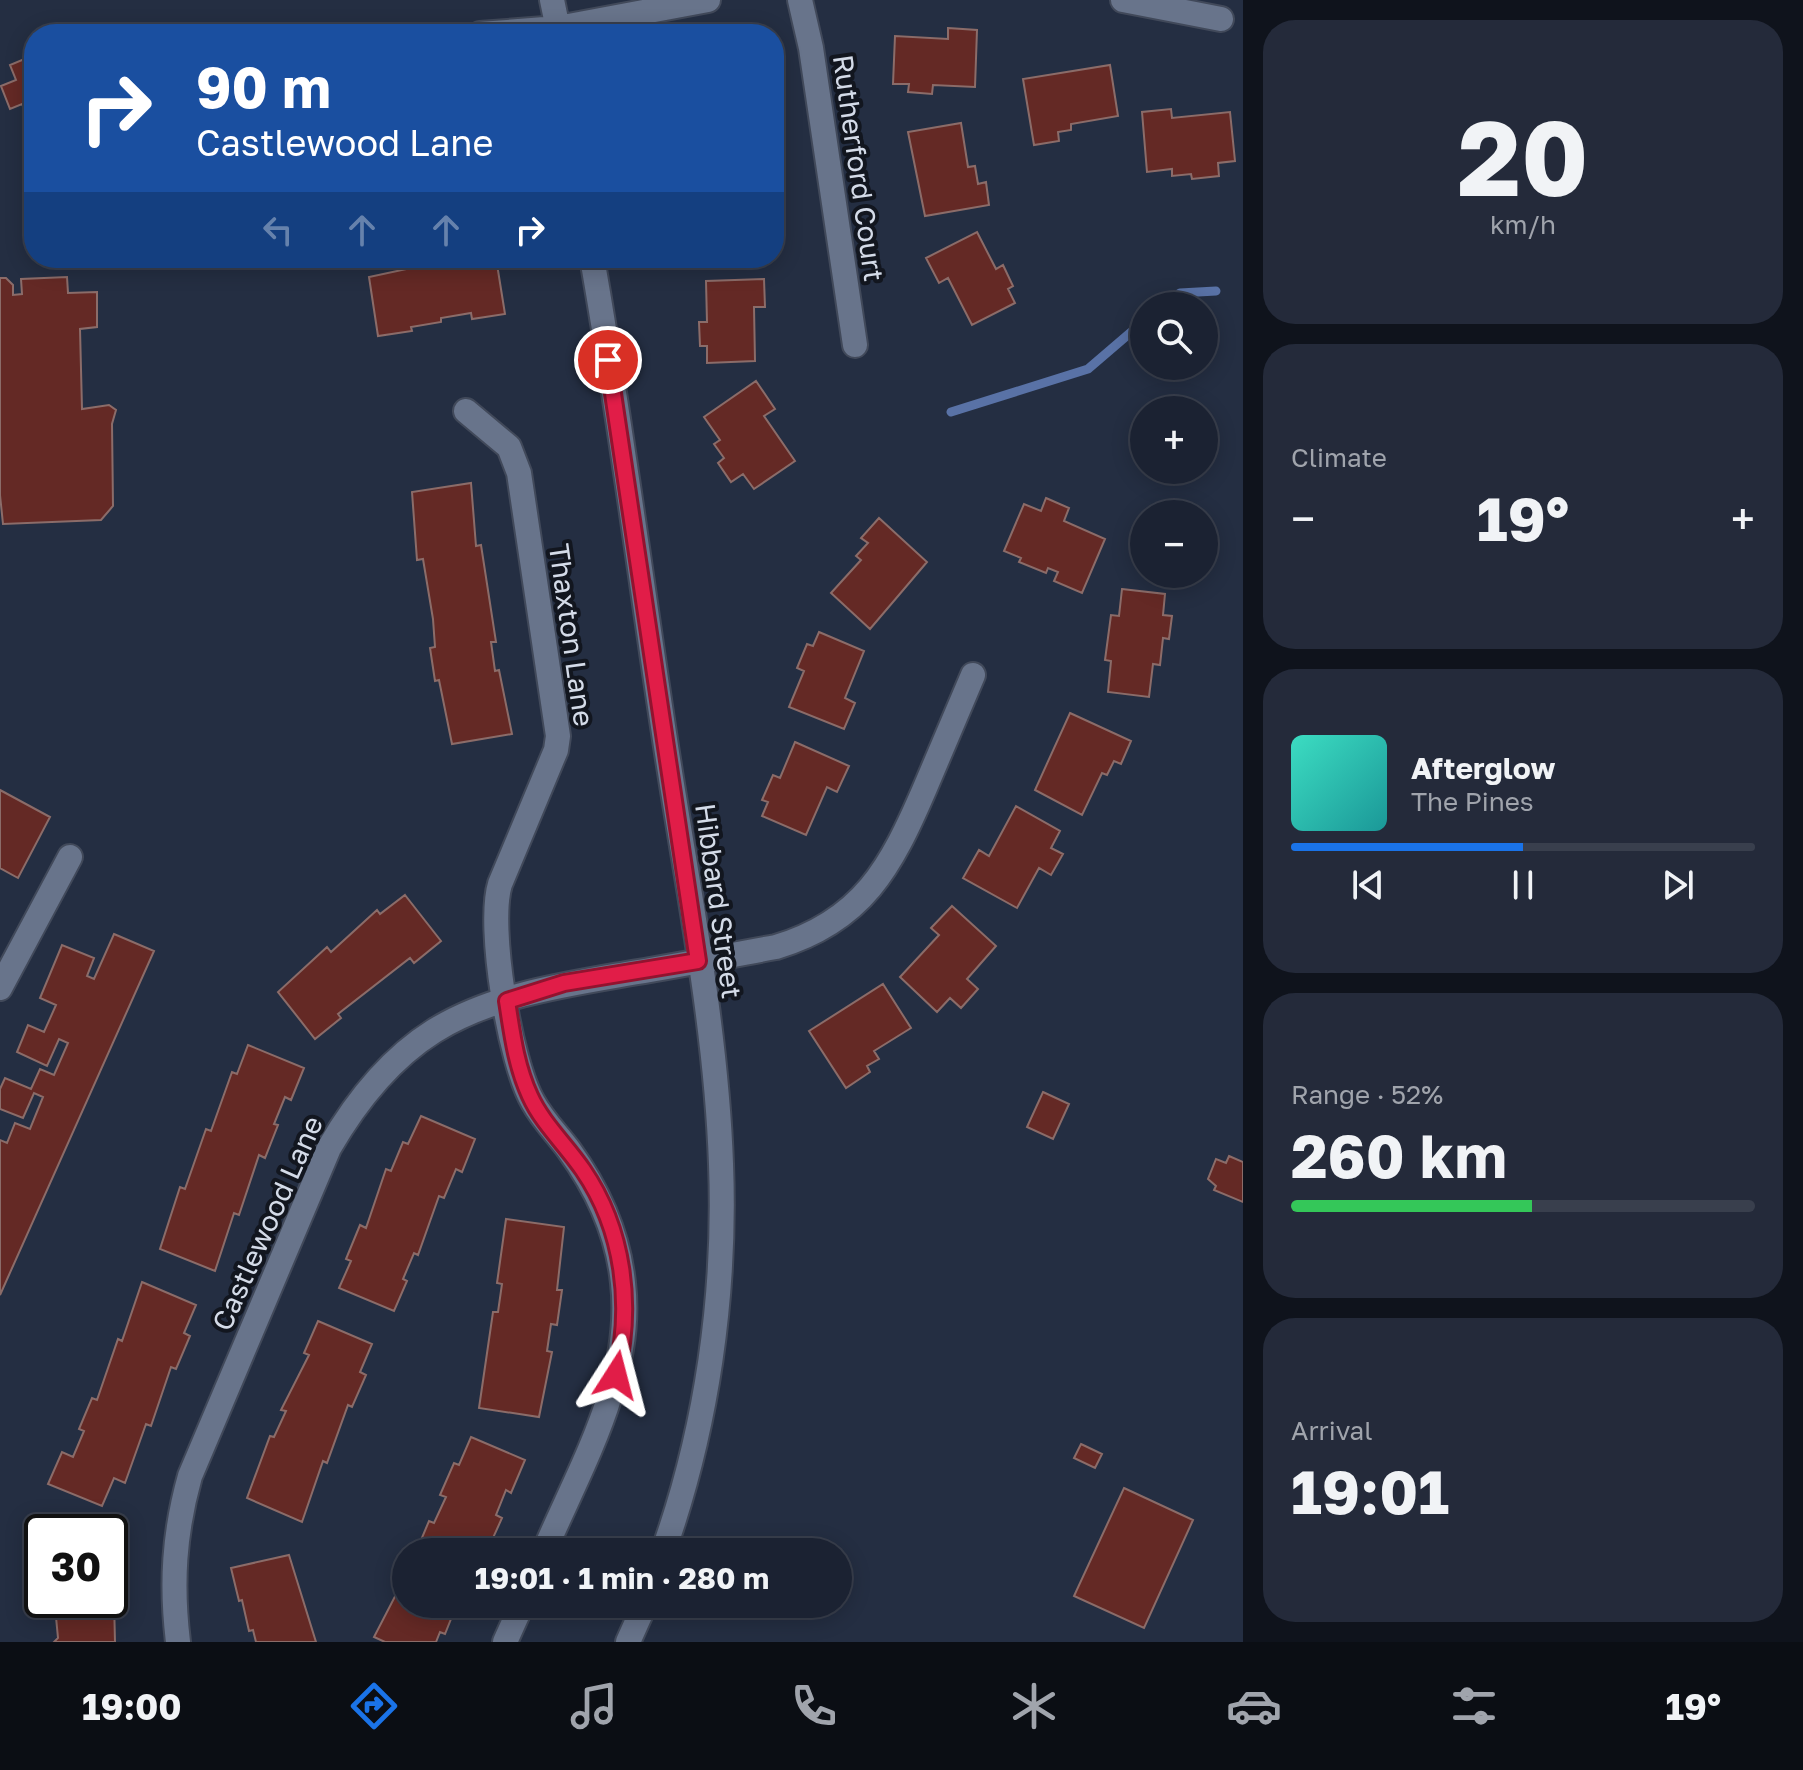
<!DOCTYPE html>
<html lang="en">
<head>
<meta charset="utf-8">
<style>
  :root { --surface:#1b2232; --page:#242a3a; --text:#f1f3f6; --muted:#a0a4ac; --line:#393f4d; --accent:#1a73e8 }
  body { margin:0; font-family:"Golos Text",sans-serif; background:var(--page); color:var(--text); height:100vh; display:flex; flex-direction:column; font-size:30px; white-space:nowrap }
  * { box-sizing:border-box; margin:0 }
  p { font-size:26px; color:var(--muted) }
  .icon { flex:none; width:44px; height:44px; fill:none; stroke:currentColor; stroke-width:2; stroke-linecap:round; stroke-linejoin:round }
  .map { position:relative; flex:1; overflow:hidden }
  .side { display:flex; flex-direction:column; gap:20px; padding:20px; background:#0f131c; width:560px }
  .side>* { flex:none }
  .guide { position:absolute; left:24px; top:24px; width:760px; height:244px; border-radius:32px; box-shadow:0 4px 20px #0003,0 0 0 2px var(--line); background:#1a4fa0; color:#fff; overflow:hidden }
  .fabs { position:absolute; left:1130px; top:292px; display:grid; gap:16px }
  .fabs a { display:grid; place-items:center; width:88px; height:88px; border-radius:50%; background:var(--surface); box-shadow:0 4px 20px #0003,0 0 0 2px var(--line); font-size:40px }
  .speed { position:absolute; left:24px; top:1514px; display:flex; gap:16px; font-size:40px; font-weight:700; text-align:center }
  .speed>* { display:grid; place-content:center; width:104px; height:104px; border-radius:50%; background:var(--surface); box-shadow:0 4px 20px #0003,0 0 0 2px var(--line); line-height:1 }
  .speed .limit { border:4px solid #111; border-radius:12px; background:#fff; color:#111 }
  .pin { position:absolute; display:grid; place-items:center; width:68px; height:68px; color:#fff; margin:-34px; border:4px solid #fff; border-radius:50%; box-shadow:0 2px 8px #0007 }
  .me { position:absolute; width:88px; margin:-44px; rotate:9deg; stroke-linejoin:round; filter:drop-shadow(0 0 6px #0008) }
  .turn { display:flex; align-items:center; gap:28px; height:168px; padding:0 40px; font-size:36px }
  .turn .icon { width:104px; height:104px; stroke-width:2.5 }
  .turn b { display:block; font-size:56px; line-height:68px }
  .lanes { display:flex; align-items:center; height:76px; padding:0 40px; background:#0003; justify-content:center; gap:40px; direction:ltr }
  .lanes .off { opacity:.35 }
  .big { font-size:60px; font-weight:700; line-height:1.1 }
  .side .tile { flex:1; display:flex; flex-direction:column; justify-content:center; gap:12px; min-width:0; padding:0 28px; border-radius:32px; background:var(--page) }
  .side .dial { align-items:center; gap:0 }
  .dial b { font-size:104px; line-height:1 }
  .song { display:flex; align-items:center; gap:24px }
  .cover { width:96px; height:96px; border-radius:12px; background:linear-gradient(135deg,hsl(170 70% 55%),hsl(180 70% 35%)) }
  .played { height:8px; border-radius:4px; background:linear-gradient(90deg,var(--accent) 50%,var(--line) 50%) }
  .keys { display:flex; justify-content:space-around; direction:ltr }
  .heat { display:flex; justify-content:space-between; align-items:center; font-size:44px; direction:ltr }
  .charge { height:12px; border-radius:6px; background:linear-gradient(90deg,#34c759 52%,var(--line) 0) }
  .trip { position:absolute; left:392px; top:1538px; width:460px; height:80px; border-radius:40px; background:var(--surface); box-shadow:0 4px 20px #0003,0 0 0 2px var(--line); font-weight:700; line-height:80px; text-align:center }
  .tabs { display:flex; height:128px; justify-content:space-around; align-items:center; background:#0b0e14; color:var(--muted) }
  .tabs .icon { width:56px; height:56px }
  .tabs .on { color:var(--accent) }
  .tabs b { font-size:36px; color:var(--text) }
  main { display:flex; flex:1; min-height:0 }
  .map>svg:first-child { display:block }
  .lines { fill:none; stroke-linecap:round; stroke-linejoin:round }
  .stream { stroke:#5972a6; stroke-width:9 }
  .building { fill:#642925; stroke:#8b6c69; stroke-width:2 }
  .street-casing { stroke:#41495a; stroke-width:28 }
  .street { stroke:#68748b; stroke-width:24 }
  .route-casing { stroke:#92132f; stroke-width:20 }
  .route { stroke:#e11d48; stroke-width:14 }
  .labels { text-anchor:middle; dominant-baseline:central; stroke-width:8; stroke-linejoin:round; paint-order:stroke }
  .street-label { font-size:28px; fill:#d4dbe8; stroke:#12161f }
</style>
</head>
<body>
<main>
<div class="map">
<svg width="1243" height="1642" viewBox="0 0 1243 1642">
  <rect width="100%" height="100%" fill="#242e42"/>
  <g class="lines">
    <path class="stream" d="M 1160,306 L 1180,293 L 1216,291
      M 951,412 L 1088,369 L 1144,321"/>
  </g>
  <path class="building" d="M 948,28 L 977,30 L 975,87 L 933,85 L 932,94 L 908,92 L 909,84 L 893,84 L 895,36 L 948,39 Z
    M 34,55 L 34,134 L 22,104 L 10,109 L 1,86 L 16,80 L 10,65 Z
    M 1110,65 L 1118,116 L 1071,124 L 1071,130 L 1058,132 L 1059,141 L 1034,145 L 1023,79 Z
    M 1171,109 L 1172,118 L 1230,112 L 1235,161 L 1218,163 L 1219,176 L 1192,179 L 1191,174 L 1172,176 L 1172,169 L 1147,172 L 1142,112 Z
    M 961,123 L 968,167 L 975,166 L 978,184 L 986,182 L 989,205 L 925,216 L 908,132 Z
    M 977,232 L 996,269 L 1003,265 L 1013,286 L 1008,289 L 1015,303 L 972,325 L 948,278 L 939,283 L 926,258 Z
    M 496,258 L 505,314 L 472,319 L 471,313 L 441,318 L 441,322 L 411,327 L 412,331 L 378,336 L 369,277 L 430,264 L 429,259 L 437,258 Z
    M 67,277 L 68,293 L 97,292 L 97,327 L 80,329 L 82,409 L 109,405 L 116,410 L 112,424 L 113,506 L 101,520 L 3,524 L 0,495 L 0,278 L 6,278 L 13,285 L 13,295 L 22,294 L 21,279 Z
    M 764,279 L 765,307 L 754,307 L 755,361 L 707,363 L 707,346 L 700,346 L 699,322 L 707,322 L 706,281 Z
    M 756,381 L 775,409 L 764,416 L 795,461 L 754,489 L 743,474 L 731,482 L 718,463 L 724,458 L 714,444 L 720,440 L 704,417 Z
    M 471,483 L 476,546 L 481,545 L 496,642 L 491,642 L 495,671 L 499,670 L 512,734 L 452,744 L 439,680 L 435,681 L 430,648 L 435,647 L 433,619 L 423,559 L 417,560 L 412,492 Z
    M 1046,498 L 1069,508 L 1064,521 L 1105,539 L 1082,593 L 1054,581 L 1058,572 L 1048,568 L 1046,573 L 1019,562 L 1021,558 L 1004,551 L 1024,504 L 1041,511 Z
    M 879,518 L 927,562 L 870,629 L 831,593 L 861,560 L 856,556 L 868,543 L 861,538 Z
    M 1122,589 L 1165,594 L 1163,615 L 1172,616 L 1169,639 L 1163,638 L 1160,665 L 1153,664 L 1149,697 L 1108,692 L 1111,661 L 1105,660 L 1111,615 L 1119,616 Z
    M 819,632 L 864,651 L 845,698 L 855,703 L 844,729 L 789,707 L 804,671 L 797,668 L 807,644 L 813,646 Z
    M 1070,713 L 1131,741 L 1121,764 L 1114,761 L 1107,775 L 1102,773 L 1082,815 L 1035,790 Z
    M 795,742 L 849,766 L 837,792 L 827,787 L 806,835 L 762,816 L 768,802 L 762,800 L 773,775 L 780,778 Z
    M 0,790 L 50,817 L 18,878 L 0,868 Z
    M 1016,806 L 1060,831 L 1051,848 L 1063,854 L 1051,875 L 1039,868 L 1017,908 L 963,878 L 979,850 L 989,856 Z
    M 405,895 L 441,941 L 414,963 L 410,958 L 338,1014 L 341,1018 L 315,1039 L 278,992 L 327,947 L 331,952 L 377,910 L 380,914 Z
    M 952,906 L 996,946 L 967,979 L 978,989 L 961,1008 L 950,998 L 937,1012 L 900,977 L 939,935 L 931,928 Z
    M 114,934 L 154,951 L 0,1295 L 0,1140 L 7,1143 L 15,1123 L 30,1129 L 43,1097 L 34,1093 L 23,1118 L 0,1109 L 0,1089 L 5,1078 L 31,1089 L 40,1069 L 54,1075 L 68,1043 L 59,1039 L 47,1066 L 17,1052 L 28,1025 L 44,1032 L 56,1005 L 40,998 L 62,945 L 94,958 L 87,976 L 94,979 Z
    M 883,984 L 911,1028 L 874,1051 L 879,1059 L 867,1066 L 870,1072 L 846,1088 L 809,1031 Z
    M 248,1045 L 304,1068 L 291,1100 L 285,1097 L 274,1124 L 278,1125 L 265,1158 L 259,1155 L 239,1215 L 234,1213 L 215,1271 L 160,1249 L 180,1187 L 185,1189 L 206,1129 L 211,1131 L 232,1072 L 237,1074 Z
    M 1043,1092 L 1069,1104 L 1053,1139 L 1027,1127 Z
    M 421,1116 L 475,1139 L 462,1172 L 456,1169 L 444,1198 L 439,1196 L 418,1255 L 414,1253 L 403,1279 L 407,1281 L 394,1311 L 339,1288 L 351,1261 L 346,1259 L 360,1225 L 366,1228 L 386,1169 L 391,1171 L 403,1142 L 408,1144 Z
    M 1229,1156 L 1243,1162 L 1243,1202 L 1214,1190 L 1216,1186 L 1208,1179 L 1216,1159 L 1226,1163 Z
    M 506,1219 L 564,1227 L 557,1290 L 562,1290 L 557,1325 L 551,1324 L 547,1351 L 552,1352 L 539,1417 L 479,1408 L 493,1312 L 498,1312 L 502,1284 L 497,1283 Z
    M 142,1282 L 196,1305 L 184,1333 L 190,1336 L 176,1369 L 171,1367 L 151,1426 L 146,1424 L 125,1483 L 114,1478 L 102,1506 L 48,1484 L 62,1452 L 73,1457 L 84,1431 L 79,1429 L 92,1398 L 97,1400 L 118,1339 L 122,1341 Z
    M 318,1321 L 372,1344 L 360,1372 L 366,1375 L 352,1407 L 348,1405 L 327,1463 L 323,1461 L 302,1522 L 247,1498 L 270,1436 L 274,1437 L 286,1411 L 281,1410 L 309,1355 L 304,1353 Z
    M 471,1437 L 525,1460 L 511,1493 L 506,1490 L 496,1515 L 502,1518 L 488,1549 L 482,1546 L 479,1552 L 416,1552 L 429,1521 L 434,1523 L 446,1497 L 440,1495 L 454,1463 L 459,1465 Z
    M 1081,1444 L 1102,1454 L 1095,1468 L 1074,1458 Z
    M 1124,1488 L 1193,1520 L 1144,1628 L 1074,1596 Z
    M 289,1555 L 316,1642 L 256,1642 L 253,1630 L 249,1631 L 242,1600 L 239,1601 L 231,1568 Z
    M 404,1579 L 406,1604 L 464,1604 L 462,1607 L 457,1604 L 445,1634 L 440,1632 L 436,1642 L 385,1642 L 374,1637 Z
    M 50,1600 L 114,1600 L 115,1642 L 54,1642 L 58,1638 L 55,1607 L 51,1607 Z"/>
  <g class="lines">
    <g class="street-casing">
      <path id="street" d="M 552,0 L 559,34
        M 800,0 L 811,48 L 855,345
        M 1123,0 L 1221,19
        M 480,34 L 558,28 L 708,0
        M 592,258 C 620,416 640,575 664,733 C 685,875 716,1020 721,1164 C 726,1294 707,1429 663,1552
        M 466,411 L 509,447 L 519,473 L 558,736 L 556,750 L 500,884 C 487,926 510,1063 533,1102 C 543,1120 557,1134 569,1150 C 598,1190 618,1234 623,1283 C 634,1378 580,1467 544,1552
        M 0,988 L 70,857
        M 178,1642 C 171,1584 174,1533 190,1476 L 329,1148 C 355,1103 388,1060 434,1031 C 490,996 562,985 626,974 C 676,966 726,956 776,947 C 863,921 891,867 925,788 C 941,750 957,712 973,675
        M 505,1642 L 522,1604
        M 628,1642 L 645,1604"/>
    </g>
    <use href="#street" class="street"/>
  </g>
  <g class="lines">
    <g class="route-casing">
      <path id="route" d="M 608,360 L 698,961 L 564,983 L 507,1001 C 512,1033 516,1066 530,1096 C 542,1123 566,1145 583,1170 C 624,1230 633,1306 616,1375"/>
    </g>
    <use href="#route" class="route"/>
  </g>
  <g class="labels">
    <g class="street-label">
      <text transform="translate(859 168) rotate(82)">Rutherford Court</text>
      <text transform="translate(572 635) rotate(82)">Thaxton Lane</text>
      <text transform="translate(719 901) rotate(82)">Hibbard Street</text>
      <text transform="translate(267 1223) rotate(-66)">Castlewood Lane</text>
    </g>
  </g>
</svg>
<div class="fabs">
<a><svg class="icon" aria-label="search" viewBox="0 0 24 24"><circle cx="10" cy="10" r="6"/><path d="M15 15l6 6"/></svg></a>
<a>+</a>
<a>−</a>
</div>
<div class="speed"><div class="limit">30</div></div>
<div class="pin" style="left:608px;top:360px;background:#d93025"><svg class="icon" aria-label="arrive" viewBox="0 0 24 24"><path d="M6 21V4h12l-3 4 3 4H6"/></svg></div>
<svg class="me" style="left:616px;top:1375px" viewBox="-20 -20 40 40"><path d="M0-17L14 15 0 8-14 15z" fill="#e11d48" stroke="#fff" stroke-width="4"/></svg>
<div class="trip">19:01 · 1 min · 280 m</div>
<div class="guide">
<div class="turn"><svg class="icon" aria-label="right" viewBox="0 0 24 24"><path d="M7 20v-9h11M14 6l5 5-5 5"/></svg><div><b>90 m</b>Castlewood Lane</div></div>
<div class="lanes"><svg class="icon off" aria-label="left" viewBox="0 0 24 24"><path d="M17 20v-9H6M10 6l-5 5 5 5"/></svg><svg class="icon off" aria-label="ahead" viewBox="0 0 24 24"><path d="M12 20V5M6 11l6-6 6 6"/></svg><svg class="icon off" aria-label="ahead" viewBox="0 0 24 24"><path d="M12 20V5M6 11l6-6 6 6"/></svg><svg class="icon" aria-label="right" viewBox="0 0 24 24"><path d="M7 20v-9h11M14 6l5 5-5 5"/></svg></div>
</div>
</div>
<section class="side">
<div class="tile dial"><b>20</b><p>km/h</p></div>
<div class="tile"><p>Climate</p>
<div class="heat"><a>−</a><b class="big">19°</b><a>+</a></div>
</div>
<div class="tile">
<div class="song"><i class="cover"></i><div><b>Afterglow</b><p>The Pines</p></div></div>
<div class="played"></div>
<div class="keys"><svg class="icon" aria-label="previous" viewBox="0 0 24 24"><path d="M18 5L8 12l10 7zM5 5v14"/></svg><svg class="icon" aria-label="pause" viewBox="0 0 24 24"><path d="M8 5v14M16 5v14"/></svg><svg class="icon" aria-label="next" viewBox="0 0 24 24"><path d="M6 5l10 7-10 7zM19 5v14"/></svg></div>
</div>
<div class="tile"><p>Range · 52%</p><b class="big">260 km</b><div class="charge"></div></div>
<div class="tile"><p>Arrival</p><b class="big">19:01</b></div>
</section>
</main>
<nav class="tabs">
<b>19:00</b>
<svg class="icon on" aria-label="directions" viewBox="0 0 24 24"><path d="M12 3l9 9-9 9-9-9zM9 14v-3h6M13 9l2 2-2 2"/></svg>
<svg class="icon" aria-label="music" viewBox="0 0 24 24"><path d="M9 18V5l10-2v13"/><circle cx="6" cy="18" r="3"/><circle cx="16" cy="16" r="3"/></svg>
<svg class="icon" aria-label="phone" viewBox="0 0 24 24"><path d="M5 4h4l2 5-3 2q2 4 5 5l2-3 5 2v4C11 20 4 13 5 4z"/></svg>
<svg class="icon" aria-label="climate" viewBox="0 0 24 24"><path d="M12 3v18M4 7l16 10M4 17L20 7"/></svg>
<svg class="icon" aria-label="car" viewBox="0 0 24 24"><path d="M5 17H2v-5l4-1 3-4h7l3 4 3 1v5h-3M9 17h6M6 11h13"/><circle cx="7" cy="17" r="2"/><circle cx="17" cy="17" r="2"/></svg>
<svg class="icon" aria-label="filters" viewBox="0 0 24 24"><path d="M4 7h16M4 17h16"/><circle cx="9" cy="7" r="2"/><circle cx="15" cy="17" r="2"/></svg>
<b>19°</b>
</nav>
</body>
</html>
